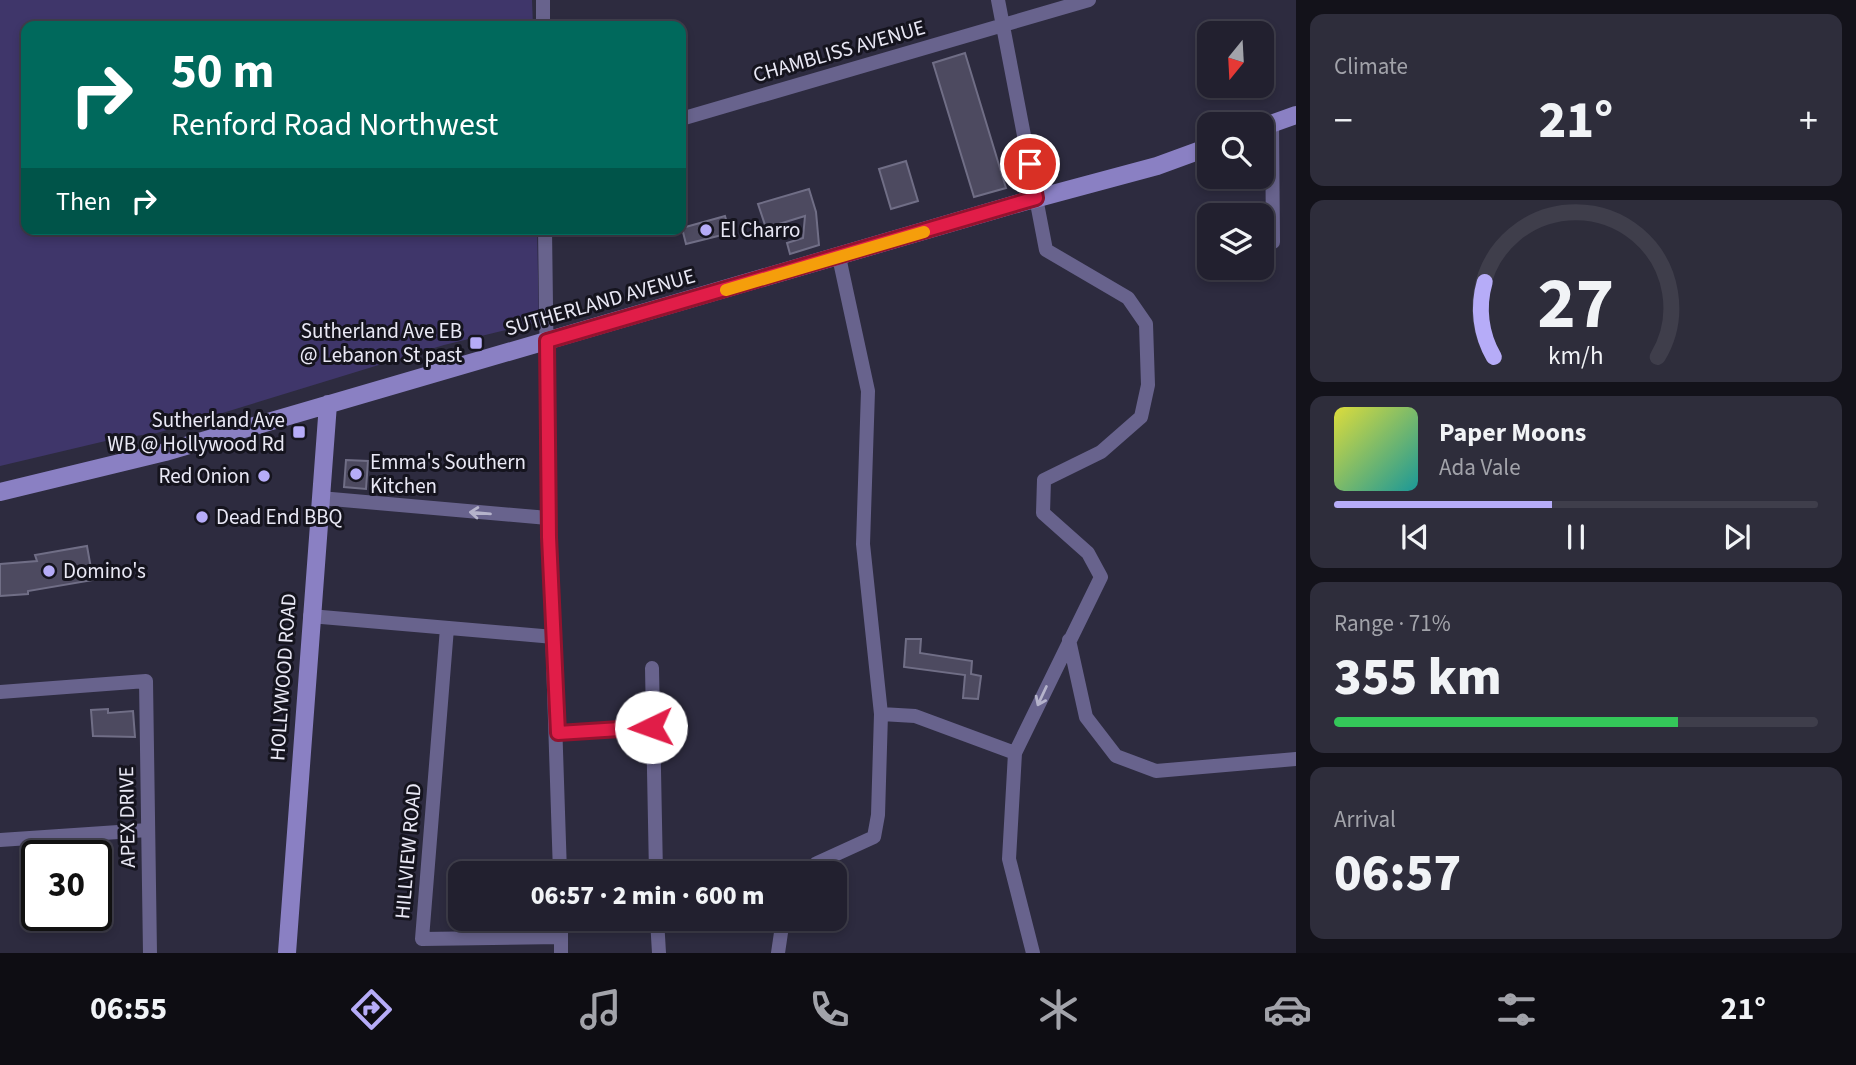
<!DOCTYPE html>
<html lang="en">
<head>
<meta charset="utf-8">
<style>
  :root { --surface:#22202f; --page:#2e2d3b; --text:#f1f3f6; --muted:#a2a3aa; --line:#3f3e4b; --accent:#b6acf8 }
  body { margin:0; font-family:"Source Sans 3",sans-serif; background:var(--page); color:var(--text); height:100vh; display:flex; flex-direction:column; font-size:26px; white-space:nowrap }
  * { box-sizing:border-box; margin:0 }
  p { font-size:23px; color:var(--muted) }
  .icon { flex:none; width:38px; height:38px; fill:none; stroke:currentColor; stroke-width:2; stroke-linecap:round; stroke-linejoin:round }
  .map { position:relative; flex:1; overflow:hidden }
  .drawer { display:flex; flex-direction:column; gap:14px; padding:14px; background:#13121a; width:560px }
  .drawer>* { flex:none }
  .guide { position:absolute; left:21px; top:21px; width:665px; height:214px; border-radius:14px; box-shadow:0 4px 10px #0003,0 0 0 2px var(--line); background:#00695c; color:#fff; overflow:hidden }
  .needle { width:46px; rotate:198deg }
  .fabs { position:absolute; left:1197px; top:21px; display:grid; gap:14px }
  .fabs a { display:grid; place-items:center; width:77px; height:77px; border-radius:14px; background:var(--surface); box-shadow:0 4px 10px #0003,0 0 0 2px var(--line); font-size:35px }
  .speed { position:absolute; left:21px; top:840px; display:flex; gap:14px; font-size:35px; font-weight:700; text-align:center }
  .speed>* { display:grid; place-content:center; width:91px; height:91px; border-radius:50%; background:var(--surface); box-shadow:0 4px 10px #0003,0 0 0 2px var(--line); line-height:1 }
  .speed .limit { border:4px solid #111; border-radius:10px; background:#fff; color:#111 }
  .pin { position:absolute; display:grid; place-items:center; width:60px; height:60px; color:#fff; margin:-30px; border:4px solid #fff; border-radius:50%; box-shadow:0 2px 7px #0007 }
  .me { position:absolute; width:77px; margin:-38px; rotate:267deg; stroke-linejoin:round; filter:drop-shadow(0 0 5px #0008) }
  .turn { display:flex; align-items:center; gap:24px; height:147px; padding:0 35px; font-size:32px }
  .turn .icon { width:91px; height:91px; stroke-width:2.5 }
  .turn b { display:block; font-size:49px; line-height:60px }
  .then { display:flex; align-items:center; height:66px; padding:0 35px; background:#0003; gap:14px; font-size:26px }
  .big { font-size:52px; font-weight:800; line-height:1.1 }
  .drawer .card { flex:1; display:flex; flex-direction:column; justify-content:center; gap:10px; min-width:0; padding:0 24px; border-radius:14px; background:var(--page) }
  .drawer .dial { align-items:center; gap:0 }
  .dial svg { height:182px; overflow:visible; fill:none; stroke:var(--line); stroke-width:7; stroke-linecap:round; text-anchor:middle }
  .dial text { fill:var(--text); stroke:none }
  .song { display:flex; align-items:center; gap:21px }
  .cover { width:84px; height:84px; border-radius:10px; background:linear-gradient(135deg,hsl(60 70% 55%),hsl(180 70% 35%)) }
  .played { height:7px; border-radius:4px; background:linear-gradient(90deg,var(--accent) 45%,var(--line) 45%) }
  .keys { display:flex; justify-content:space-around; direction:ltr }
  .heat { display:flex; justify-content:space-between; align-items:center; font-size:38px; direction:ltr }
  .charge { height:10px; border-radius:5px; background:linear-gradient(90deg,#34c759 71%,var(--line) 0) }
  .trip { position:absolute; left:448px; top:861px; width:399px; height:70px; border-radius:14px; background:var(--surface); box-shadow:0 4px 10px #0003,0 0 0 2px var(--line); font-weight:800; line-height:70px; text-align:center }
  .menu { display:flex; height:112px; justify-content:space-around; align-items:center; background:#0e0d13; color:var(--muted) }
  .menu .icon { width:49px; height:49px }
  .menu .on { color:var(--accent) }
  .menu b { font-size:32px; color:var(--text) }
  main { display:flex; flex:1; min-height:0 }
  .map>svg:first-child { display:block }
  .green { fill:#3f366a }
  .building { fill:#4d4a60; stroke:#706e86; stroke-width:2 }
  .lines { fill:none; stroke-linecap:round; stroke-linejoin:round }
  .street { stroke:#68638d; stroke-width:14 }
  .secondary { stroke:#8a80c3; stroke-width:18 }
  .oneway { stroke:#b5b3cb }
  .route-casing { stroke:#92132f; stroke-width:18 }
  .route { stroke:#e11d48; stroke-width:12 }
  .slow { stroke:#f59e0b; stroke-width:12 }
  .poi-dot { fill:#b6acf8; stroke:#15141e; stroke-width:2.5 }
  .labels { text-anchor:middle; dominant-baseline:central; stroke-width:6; stroke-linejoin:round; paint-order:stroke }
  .street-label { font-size:21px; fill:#e9e8f5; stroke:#15141e }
  .poi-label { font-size:21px; fill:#e9e8f5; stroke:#15141e; text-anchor:start }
</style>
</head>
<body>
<main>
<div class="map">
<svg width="1296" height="953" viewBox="0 0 1296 953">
  <rect width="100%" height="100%" fill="#2d2b3f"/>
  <path class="green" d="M 0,0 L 532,0 L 533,26 L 26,26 L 26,229 L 537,229 L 539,322 L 444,345 L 157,433 L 114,439 L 0,466 Z"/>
  <path class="building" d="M 965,53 L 1006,188 L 974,197 L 933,63 Z
    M 906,161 L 918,201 L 891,209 L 879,169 Z
    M 809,189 L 816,212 L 819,245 L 790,254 L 787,243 L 803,238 L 805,216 L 766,228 L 758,204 Z
    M 725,216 L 730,233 L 686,244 L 682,228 Z
    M 346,460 L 368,461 L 366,489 L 344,487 Z
    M 87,546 L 93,580 L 28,591 L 28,594 L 0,596 L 0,564 L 37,561 L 35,555 Z
    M 906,639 L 921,639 L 920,653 L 972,661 L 971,674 L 981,676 L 978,699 L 963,698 L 965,675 L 904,667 Z
    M 108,709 L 108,713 L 133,711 L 135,737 L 93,736 L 91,710 Z"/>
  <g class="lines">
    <path class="street" d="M 998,0 L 1046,250 L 1128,298 L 1146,324 L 1148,385 L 1141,417 L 1101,452 L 1044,480 L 1043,513 L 1088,553 L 1101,577 L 1015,753 L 1009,859 L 1033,953
      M 543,26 L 543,0
      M 681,119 L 1089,0
      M 1272,124 L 1273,242
      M 545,229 L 549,537 L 560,873
      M 320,498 L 548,518
      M 310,616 L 554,637
      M 447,628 L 422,939 L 561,937
      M 1069,640 L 1086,717 L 1116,756 L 1156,771 L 1296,759
      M 652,668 L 656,873
      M 0,692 L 146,681 L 150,953
      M 881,714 L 915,716 L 1015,753
      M 558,733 L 651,727
      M 0,840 L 148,830
      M 805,873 L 817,863 L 874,837 L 878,815 L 881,714 L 863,544 L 868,391 L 839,257
      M 561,919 L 561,953
      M 657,919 L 659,953
      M 778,953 L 783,919"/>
    <path class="secondary" d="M 1262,127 L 1296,115
      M 0,492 L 165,452 L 1023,202 L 1157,166 L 1209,147
      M 287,953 L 328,404"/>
  </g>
  <defs><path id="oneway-shaft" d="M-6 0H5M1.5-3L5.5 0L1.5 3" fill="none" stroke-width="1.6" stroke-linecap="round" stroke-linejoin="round" transform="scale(1.75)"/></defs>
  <g class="oneway">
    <use href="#oneway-shaft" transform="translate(480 513) rotate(-175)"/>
    <use href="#oneway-shaft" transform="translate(1042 696) rotate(115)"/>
  </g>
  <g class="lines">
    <g class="route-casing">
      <path id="route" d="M 651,727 L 558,733 L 549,537 L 547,341 L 1036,198 L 1030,164"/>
    </g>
    <use href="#route" class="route"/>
    <path class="slow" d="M 726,290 L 924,232"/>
  </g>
  <g class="poi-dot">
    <circle cx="706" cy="230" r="7"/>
    <rect x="469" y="336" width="14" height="14" rx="3.5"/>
    <rect x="292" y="425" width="14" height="14" rx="3.5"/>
    <circle cx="356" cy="474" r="7"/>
    <circle cx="264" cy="476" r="7"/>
    <circle cx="202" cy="517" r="7"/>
    <circle cx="49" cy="571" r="7"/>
  </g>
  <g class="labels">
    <g class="street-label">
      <text transform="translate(839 51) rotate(-16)">CHAMBLISS AVENUE</text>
      <text transform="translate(600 302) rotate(-16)">SUTHERLAND AVENUE</text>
      <text transform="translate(283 677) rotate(-86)">HOLLYWOOD ROAD</text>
      <text transform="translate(127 817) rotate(-91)">APEX DRIVE</text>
      <text transform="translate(408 851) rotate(-85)">HILLVIEW ROAD</text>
    </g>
    <g class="poi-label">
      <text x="720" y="230">El Charro</text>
      <text x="462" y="331" text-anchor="end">Sutherland Ave EB<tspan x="462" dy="24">@ Lebanon St past</tspan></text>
      <text x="285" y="420" text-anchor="end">Sutherland Ave<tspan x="285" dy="24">WB @ Hollywood Rd</tspan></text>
      <text x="370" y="462">Emma's Southern<tspan x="370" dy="24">Kitchen</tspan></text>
      <text x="250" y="476" text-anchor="end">Red Onion</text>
      <text x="216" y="517">Dead End BBQ</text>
      <text x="63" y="571">Domino's</text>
    </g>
  </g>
</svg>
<div class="fabs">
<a><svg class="needle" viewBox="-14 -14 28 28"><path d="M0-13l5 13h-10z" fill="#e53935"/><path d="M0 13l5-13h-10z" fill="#a2a3aa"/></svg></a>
<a><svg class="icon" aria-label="search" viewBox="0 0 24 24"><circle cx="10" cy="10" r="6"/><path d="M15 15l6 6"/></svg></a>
<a><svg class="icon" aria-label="layers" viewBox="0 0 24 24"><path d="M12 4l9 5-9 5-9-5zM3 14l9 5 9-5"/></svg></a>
</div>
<div class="speed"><div class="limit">30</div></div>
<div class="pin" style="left:1030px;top:164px;background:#d93025"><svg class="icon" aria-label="arrive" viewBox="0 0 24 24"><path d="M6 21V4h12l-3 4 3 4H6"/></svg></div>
<svg class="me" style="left:651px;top:727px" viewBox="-20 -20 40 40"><circle r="19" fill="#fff"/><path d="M0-13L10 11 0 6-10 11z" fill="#e11d48"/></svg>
<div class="trip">06:57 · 2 min · 600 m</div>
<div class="guide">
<div class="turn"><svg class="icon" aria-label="right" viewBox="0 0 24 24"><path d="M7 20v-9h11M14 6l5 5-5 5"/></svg><div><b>50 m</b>Renford Road Northwest</div></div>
<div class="then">Then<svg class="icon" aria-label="right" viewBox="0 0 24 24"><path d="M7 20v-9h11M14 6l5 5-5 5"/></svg></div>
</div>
</div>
<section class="drawer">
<div class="card"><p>Climate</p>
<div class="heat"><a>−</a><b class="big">21°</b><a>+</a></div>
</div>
<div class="card dial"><svg viewBox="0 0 100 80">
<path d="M14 69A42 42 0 1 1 86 69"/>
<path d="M14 69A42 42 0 0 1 10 36" stroke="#b6acf8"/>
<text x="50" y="56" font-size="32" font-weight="700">27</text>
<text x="50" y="72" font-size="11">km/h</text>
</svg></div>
<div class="card">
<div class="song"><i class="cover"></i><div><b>Paper Moons</b><p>Ada Vale</p></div></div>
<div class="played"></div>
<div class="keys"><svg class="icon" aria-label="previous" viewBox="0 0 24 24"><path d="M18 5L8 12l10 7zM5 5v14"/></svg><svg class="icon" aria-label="pause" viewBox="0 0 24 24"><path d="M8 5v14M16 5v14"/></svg><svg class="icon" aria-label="next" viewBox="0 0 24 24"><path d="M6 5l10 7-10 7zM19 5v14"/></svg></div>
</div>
<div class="card"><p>Range · 71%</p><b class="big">355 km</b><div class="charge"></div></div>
<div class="card"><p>Arrival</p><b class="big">06:57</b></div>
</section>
</main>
<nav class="menu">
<b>06:55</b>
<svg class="icon on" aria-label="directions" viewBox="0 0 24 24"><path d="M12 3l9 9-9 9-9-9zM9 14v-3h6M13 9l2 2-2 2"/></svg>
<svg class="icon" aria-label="music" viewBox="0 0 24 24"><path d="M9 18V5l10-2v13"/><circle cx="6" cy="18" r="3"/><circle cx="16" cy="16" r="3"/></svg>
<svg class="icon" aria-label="phone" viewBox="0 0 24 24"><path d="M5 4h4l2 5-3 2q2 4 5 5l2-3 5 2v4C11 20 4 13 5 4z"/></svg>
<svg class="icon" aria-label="climate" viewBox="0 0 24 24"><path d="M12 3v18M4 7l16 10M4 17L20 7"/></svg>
<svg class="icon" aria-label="car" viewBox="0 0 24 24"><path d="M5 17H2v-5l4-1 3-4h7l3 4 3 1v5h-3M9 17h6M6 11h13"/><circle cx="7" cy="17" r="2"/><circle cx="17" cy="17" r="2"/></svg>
<svg class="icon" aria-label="filters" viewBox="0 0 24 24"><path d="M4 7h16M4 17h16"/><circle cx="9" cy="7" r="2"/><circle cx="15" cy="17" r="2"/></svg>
<b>21°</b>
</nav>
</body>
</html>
